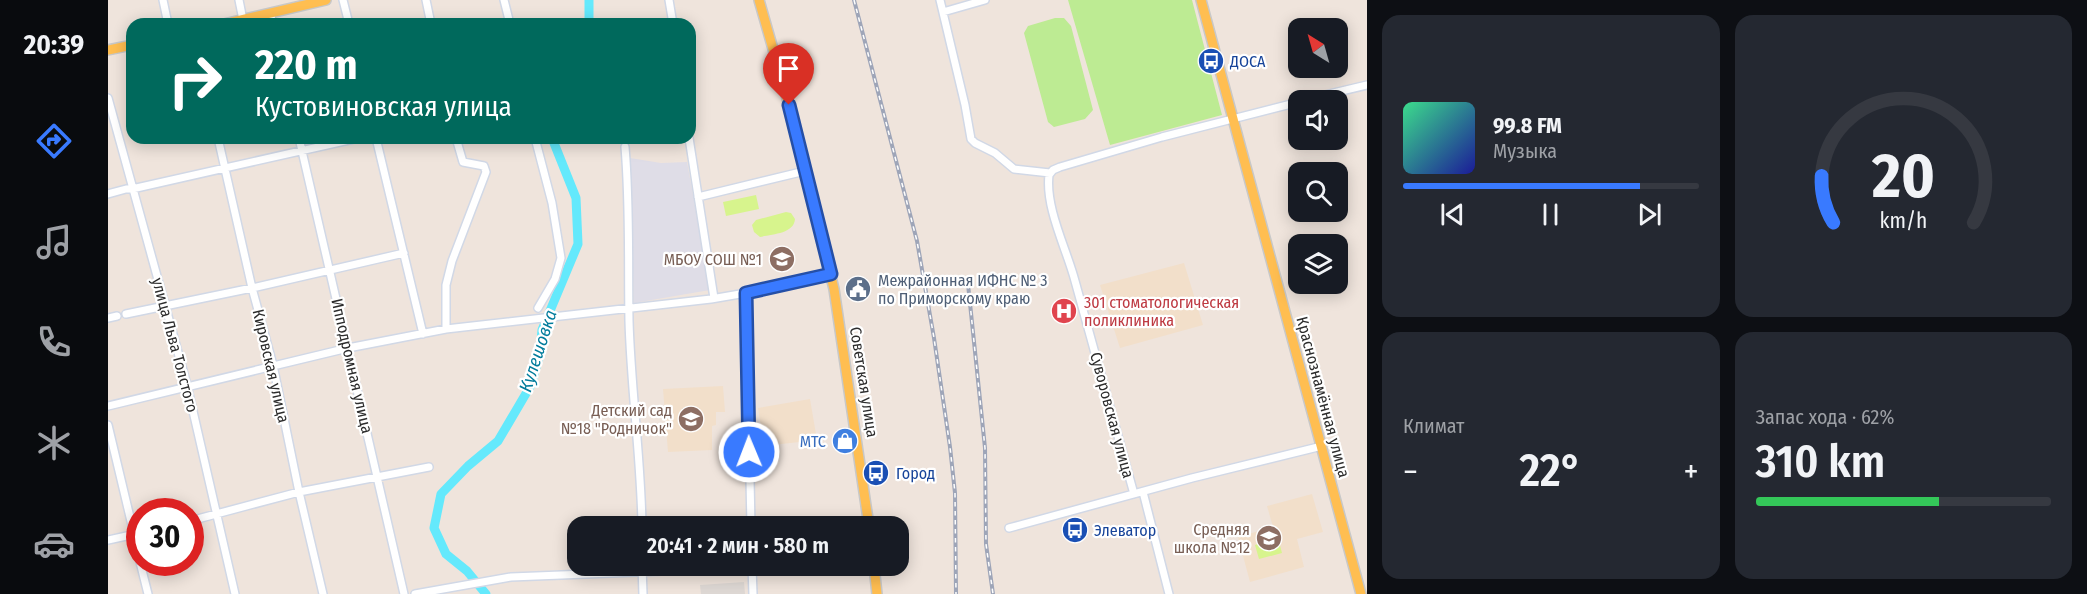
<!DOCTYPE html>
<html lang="ru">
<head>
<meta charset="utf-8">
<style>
  :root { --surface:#171b24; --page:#242831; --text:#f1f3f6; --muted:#9ea1a6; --line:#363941; --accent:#397aff }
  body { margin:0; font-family:"Fira Sans Condensed",sans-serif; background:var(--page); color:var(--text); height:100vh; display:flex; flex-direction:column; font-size:22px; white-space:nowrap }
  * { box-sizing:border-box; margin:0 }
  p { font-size:20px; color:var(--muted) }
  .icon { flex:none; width:33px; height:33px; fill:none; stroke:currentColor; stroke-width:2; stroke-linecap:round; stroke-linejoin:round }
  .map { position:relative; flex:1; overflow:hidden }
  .sheet { display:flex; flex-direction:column; gap:15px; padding:15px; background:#0d0f14; width:720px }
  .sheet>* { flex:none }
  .guide { position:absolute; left:18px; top:18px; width:570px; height:126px; border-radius:18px; box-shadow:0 3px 15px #0003; background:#00695c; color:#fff; overflow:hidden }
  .needle { width:39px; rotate:323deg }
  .buttons { position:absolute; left:1180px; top:18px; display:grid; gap:12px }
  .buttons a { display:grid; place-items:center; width:60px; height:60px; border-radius:12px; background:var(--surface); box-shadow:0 3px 15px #0003; font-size:30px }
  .speed { position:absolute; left:18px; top:498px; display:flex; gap:12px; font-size:30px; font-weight:700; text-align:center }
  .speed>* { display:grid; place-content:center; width:78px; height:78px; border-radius:50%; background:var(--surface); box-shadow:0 3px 15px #0003; line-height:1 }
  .speed .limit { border:9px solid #d22; background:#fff; color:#111 }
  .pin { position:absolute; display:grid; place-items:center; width:51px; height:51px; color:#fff; margin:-62px -26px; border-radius:50% 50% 50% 0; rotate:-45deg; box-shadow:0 0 6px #0007 }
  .pin .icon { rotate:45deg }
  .me { position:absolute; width:66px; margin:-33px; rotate:359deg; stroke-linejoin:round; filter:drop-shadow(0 0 4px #0008) }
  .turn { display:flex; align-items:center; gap:21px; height:126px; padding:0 30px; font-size:27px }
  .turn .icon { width:78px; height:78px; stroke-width:2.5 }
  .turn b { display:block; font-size:42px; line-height:51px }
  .big { font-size:45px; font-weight:600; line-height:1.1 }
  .sheet .tile { flex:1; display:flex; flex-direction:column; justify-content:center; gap:9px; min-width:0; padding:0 21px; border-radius:18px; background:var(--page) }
  .sheet .dial { align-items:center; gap:0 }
  .dial svg { height:156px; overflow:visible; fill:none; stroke:var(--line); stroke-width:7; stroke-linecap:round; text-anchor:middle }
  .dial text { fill:var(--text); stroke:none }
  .song { display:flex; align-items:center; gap:18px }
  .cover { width:72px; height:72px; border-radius:9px; background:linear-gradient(135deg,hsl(150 70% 55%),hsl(240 70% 35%)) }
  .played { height:6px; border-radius:3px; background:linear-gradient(90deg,var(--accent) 80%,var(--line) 80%) }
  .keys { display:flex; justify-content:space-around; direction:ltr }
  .heat { display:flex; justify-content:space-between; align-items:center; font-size:33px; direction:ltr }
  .charge { height:9px; border-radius:4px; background:linear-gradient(90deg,#34c759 62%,var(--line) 0) }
  .sheet .tiles { flex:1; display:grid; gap:15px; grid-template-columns:repeat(2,1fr) }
  .trip { position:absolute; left:459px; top:516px; width:342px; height:60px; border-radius:18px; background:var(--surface); box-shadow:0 3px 15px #0003; font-weight:600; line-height:60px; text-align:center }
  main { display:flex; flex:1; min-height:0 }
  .dock { display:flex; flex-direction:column; width:108px; justify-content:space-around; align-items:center; background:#090b0e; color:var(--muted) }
  .dock .icon { width:42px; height:42px }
  .dock .active { color:var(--accent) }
  .dock b { font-size:27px; color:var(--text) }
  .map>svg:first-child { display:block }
  .industrial { fill:#dfdde7 }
  .education { fill:#f2dfca }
  .green { fill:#bdeb93 }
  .pitch { fill:#d7f48d }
  .plaza { fill:#ded8d4 }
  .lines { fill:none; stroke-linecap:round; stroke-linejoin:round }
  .river { stroke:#64e9fc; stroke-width:9 }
  .minor-casing { stroke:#d1d8e6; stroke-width:10 }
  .major-casing { stroke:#c8c8c8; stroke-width:12 }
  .minor { stroke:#fff; stroke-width:7 }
  .major { stroke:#ffbe51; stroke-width:9 }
  .rail-casing { stroke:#9ea5b8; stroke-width:4 }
  .rail { stroke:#fff; stroke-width:1.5; stroke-dasharray:4.5; stroke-linecap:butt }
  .route-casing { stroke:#254fa6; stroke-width:15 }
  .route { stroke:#397aff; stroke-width:10 }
  .labels { text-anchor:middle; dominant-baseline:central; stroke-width:4.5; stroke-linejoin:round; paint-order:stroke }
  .transit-label { font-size:16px; fill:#164399; stroke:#fff; text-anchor:start }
  .education-label { font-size:16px; fill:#785e54; stroke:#fff; text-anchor:end }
  .service-label { font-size:16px; fill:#4e5e75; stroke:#fff; text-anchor:start }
  .health-label { font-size:16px; fill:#be3a42; stroke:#fff; text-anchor:start }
  .street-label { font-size:16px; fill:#2c2c2c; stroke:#fff }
  .shop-label { font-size:16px; fill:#366cbe; stroke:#fff; text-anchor:end }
  .water-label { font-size:18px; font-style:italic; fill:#027c9c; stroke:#fff }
</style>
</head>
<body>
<main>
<nav class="dock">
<b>20:39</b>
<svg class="icon active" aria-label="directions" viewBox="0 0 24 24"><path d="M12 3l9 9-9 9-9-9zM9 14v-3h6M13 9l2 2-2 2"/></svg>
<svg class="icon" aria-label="music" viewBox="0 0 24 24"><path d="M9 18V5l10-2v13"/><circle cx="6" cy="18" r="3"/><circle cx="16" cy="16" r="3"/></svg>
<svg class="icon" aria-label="phone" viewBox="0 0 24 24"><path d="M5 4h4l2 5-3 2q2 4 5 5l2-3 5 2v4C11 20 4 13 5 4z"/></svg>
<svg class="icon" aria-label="climate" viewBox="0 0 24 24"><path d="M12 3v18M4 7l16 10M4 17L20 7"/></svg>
<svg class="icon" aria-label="car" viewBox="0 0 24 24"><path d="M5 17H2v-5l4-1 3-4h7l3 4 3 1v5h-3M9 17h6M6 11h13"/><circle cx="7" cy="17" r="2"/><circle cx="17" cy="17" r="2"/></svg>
</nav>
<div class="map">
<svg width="1259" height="594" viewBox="0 0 1259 594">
  <rect width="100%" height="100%" fill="#efe4dc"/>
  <path class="industrial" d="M 522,158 L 553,163 L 579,162 L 602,290 L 526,303 Z"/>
  <path class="education" d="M 1076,263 L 1095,325 L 1012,348 L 992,285 Z
    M 615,386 L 617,412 L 608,412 L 608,425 L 604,426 L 604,450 L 560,452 L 555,389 Z
    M 702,399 L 709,440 L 656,446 L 650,408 Z
    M 1204,494 L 1215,532 L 1189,539 L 1196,567 L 1142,582 L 1130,537 L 1165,527 L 1159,506 Z"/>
  <path class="green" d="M 960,0 L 1084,0 L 1114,115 L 1002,145 Z
    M 947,18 L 956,18 L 963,26 L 985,110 L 977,119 L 946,127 L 940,122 L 916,33 L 920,26 Z"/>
  <path class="pitch" d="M 648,195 L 651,209 L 618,216 L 615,202 Z
    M 678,212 L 683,213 L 687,219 C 686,234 664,234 652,237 L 646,232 L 644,225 L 648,220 Z
    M 1170,538 L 1174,553 L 1151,559 L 1147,545 Z"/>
  <path class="plaza" d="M 636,582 L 637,594 L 593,594 L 592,585 Z"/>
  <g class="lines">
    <path class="river" d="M 481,0 L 481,24
      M 378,594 L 359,571 L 338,554 L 326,528 L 333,494 L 360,466 L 390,441 L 423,385 L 432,353 L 434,330 L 470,244 L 468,198 L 444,138"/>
    <g class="minor-casing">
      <path id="minor" d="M 55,0 L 60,24
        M 131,0 L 135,20
        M 235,0 L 241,24
        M 318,0 L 323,24
        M 396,0 L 402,24
        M 561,0 L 565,24
        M 832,0 L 857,105 L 863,139 L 867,143 L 887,153 L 906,169 L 942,173
        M 835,12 L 877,0
        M 162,13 L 165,24
        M 0,98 L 79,385 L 127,594
        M 1196,100 L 1259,85
        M 110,138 L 144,288 L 165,365 L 191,492 L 215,594
        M 191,138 L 296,594
        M 268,138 L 315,334
        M 427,138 L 444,203 L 453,258 L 447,279 L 430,308
        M 581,138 L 606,298
        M 517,147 C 522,205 520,263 521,321 C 523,390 533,458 534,526
        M 0,194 L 18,189 L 24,189 L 250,138
        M 590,197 L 697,171
        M 638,293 L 643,526
        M 18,314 L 144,288 L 296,253
        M 0,318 L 9,316
        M 338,329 L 338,285 L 344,261 L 378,172 L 376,166 L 355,162 L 348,138
        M 0,406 L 240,348 L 338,329 L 603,299 L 638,293 L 723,274
        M 0,425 L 32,559
        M 1035,492 L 1061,594
        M 1026,494 C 1006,423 987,352 967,281 C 959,250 937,208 941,175 L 945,170 L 952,167 L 1054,137 L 1191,102
        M 82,521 L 191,492 L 321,467
        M 901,528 L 1084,478 L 1214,446
        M 0,540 L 32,533
        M 32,562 L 40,594
        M 534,566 L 535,594
        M 644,566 L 645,594
        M 307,594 L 403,577 L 629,568 L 646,566"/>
    </g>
    <g class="major-casing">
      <path id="major" d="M 651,0 L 681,105 L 726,289 L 761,526
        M 1093,0 L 1253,594
        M 116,24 L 218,0
        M 0,50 L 24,45
        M 766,566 L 769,594"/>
    </g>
    <use href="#minor" class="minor"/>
    <use href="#major" class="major"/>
    <g class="rail-casing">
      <path id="rail" d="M 746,0 L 809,241 L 826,338 L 842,447 L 847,493 L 848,594
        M 860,284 L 877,448 L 878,544 L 885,594"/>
    </g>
    <use href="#rail" class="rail"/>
  </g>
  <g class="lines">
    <g class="route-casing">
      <path id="route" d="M 641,452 L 638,293 L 723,274 L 681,105"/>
    </g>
    <use href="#route" class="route"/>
  </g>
  <defs>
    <g id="bus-disc" transform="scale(1.35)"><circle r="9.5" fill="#1a4fb4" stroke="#fff"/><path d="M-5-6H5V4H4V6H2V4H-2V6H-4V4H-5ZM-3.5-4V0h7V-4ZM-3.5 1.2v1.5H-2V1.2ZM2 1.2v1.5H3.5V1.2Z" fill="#fff"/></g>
    <g id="school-disc" transform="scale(1.35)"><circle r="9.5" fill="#8d6e63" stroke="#fff"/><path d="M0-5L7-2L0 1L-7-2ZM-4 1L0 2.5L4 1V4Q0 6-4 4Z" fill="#fff"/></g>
    <g id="civic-disc" transform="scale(1.35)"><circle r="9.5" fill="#5c6f8a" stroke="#fff"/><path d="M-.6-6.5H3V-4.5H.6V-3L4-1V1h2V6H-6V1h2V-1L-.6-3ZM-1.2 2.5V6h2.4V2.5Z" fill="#fff"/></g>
    <g id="hospital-disc" transform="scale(1.35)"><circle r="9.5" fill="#e0444e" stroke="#fff"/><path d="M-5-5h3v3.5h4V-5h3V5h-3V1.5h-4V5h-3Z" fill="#fff"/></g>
    <g id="shop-disc" transform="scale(1.35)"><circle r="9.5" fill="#3f7fe0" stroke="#fff"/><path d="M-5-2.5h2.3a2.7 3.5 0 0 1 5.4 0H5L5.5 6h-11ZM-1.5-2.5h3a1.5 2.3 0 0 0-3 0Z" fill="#fff"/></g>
  </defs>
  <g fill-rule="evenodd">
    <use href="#bus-disc" x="1103" y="61"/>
    <use href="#school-disc" x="674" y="259"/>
    <use href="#civic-disc" x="750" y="289"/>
    <use href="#hospital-disc" x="956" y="311"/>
    <use href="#school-disc" x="583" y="419"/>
    <use href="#shop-disc" x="737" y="441"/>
    <use href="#bus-disc" x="768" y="473"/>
    <use href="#bus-disc" x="967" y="530"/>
    <use href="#school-disc" x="1161" y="538"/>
  </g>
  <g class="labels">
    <g class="transit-label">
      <text x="1122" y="61">ДОСА</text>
      <text x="788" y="473">Город</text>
      <text x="986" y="530">Элеватор</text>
    </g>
    <g class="education-label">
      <text x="654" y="259">МБОУ СОШ №1</text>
      <text x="564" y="410">Детский сад<tspan x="564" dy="18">№18 "Родничок"</tspan></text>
      <text x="1142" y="529">Средняя<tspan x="1142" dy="18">школа №12</tspan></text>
    </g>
    <g class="service-label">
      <text x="770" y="280">Межрайонная ИФНС № 3<tspan x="770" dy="18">по Приморскому краю</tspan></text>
    </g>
    <g class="health-label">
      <text x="976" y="302">301 стоматологическая<tspan x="976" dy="18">поликлиника</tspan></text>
    </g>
    <g class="street-label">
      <text transform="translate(67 345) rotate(75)">улица Льва Толстого</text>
      <text transform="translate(163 366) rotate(77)">Кировская улица</text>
      <text transform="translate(244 366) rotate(77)">Ипподромная улица</text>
      <text transform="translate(756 382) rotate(81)">Советская улица</text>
      <text transform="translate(1215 397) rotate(75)">Краснознамённая улица</text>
      <text transform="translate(1004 415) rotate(75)">Суворовская улица</text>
    </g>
    <g class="shop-label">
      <text x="718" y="441">МТС</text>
    </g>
    <g class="water-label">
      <text transform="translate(430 351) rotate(-72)">Кулешовка</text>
    </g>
  </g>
</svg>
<div class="buttons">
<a><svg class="needle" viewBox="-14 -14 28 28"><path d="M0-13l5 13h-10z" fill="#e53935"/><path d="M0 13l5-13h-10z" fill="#9ea1a6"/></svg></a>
<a><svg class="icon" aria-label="sound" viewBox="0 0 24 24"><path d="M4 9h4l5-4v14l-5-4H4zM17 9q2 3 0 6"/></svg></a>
<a><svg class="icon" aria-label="search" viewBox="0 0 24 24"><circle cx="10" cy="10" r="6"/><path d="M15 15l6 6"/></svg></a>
<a><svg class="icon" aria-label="layers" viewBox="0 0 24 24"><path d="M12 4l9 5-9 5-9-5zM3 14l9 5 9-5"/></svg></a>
</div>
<div class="speed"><div class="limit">30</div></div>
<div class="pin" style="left:681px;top:105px;background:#d93025"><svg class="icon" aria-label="arrive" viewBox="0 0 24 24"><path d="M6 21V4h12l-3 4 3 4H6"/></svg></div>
<svg class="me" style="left:641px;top:452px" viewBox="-20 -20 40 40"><circle r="17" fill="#397aff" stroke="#fff" stroke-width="3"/><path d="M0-11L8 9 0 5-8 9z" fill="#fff"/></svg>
<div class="trip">20:41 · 2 мин · 580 m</div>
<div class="guide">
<div class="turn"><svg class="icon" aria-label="right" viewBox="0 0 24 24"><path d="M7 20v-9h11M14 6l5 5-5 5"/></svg><div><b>220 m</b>Кустовиновская улица</div></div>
</div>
</div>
<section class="sheet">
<div class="tiles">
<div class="tile">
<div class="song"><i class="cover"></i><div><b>99.8 FM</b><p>Музыка</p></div></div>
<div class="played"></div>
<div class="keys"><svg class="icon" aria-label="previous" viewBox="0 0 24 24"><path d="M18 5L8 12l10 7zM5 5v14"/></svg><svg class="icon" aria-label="pause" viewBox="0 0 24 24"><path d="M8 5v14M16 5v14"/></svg><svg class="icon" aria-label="next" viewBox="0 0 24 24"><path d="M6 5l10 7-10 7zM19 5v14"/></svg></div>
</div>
<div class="tile dial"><svg viewBox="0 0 100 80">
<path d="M14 69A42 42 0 1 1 86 69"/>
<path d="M14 69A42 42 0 0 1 8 45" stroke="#397aff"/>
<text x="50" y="56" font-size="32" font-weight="700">20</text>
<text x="50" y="72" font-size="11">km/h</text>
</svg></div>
<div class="tile"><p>Климат</p>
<div class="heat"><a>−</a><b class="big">22°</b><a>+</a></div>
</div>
<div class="tile"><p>Запас хода · 62%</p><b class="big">310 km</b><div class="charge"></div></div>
</div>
</section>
</main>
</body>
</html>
